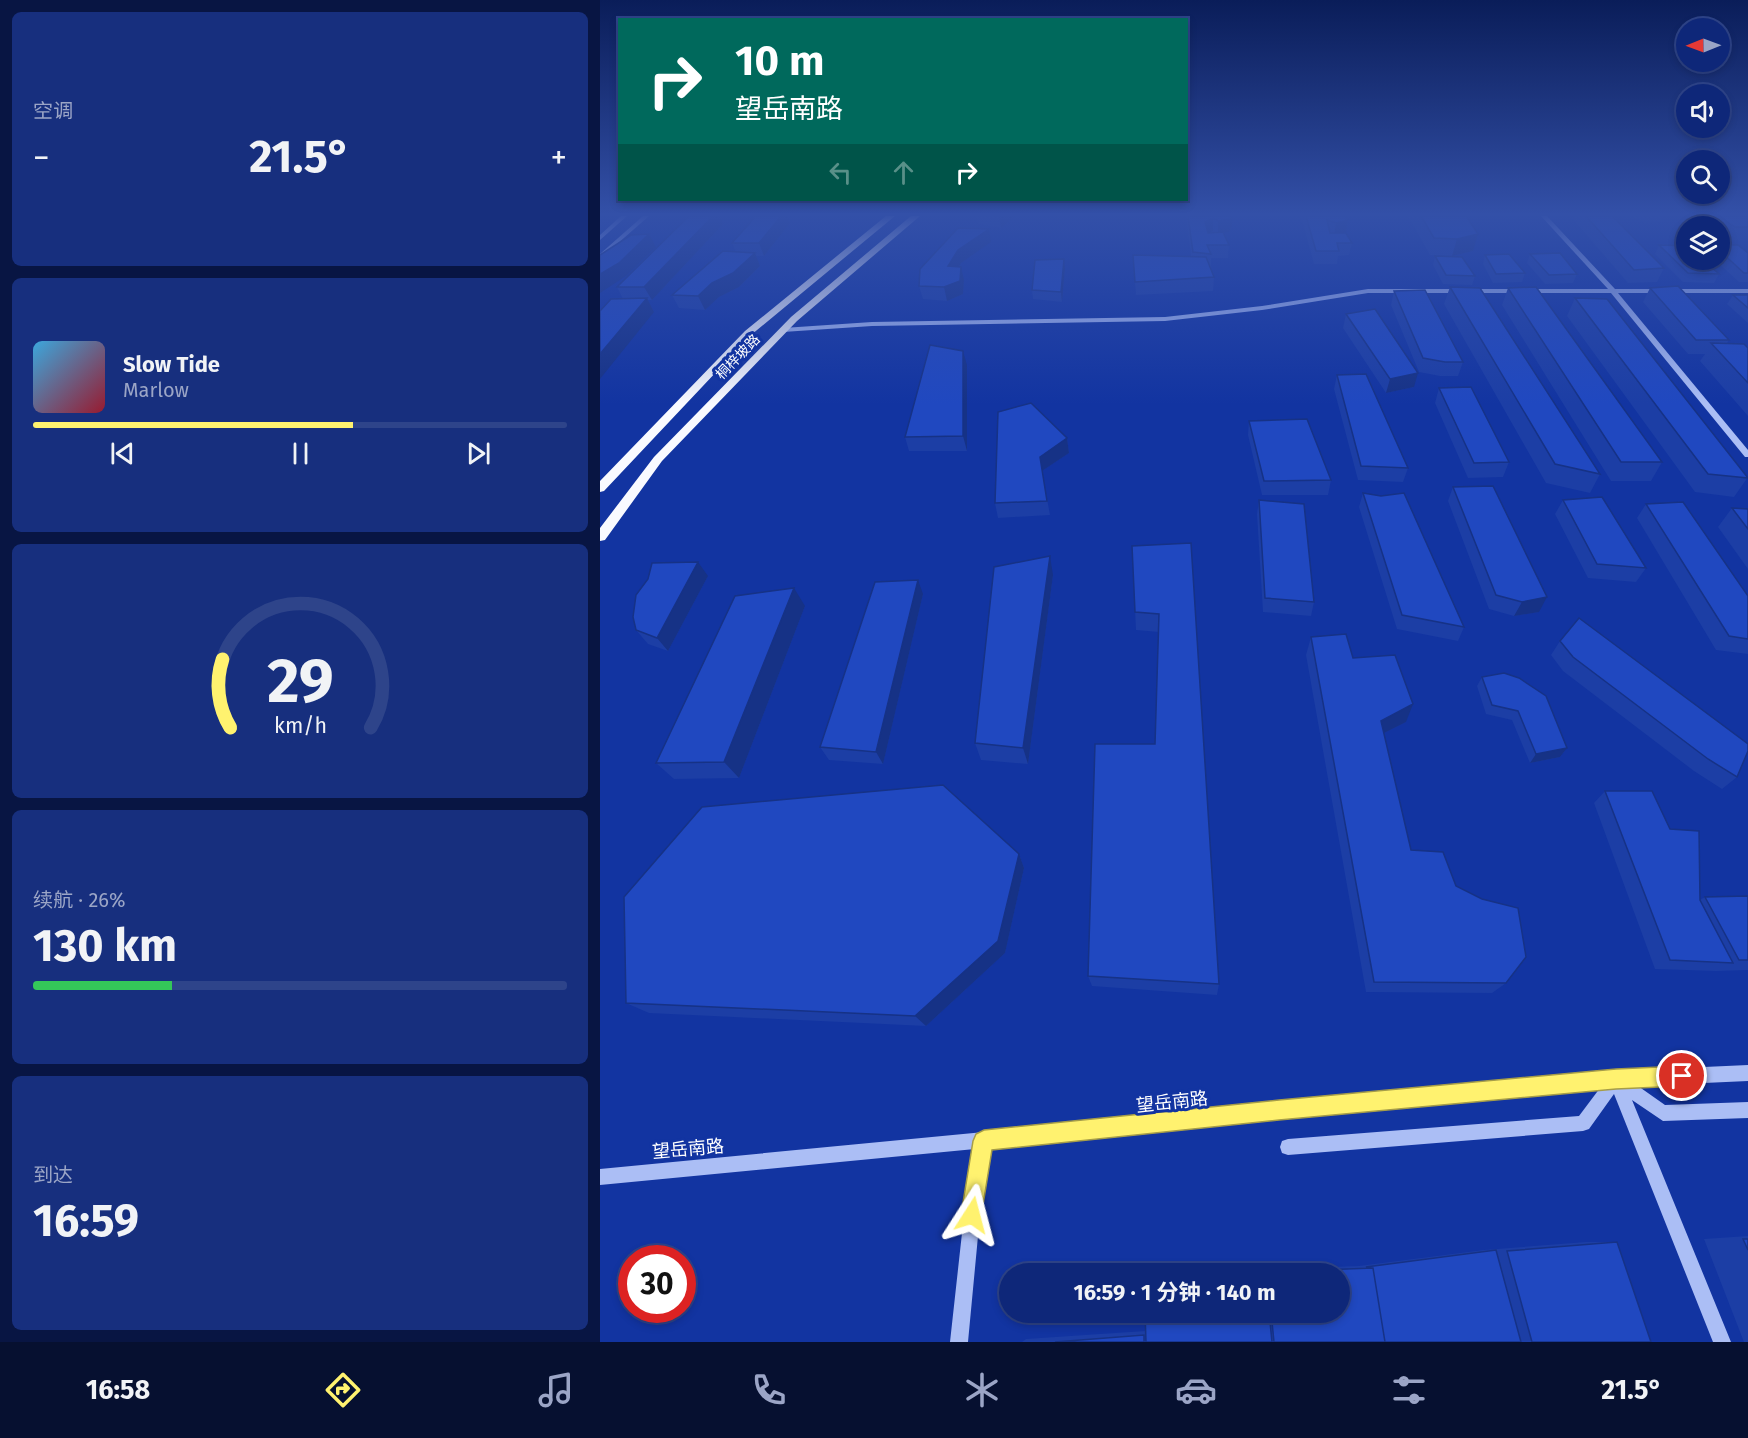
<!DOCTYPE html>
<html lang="zh">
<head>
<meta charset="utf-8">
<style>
  :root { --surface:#0e2779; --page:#172f7e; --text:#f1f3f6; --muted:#9ba5c6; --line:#2e448a; --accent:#fff26f }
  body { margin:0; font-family:"Fira Sans","Noto Sans SC",sans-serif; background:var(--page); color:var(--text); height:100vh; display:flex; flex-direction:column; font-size:22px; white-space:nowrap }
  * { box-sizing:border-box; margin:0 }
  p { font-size:20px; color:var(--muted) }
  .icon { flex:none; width:33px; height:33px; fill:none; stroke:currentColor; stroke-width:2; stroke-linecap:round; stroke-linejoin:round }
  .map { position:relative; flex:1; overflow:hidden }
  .drawer { display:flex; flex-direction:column; gap:12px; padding:12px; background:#081543; width:600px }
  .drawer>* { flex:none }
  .banner { position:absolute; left:18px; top:18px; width:570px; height:183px; border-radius:0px; box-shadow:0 3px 9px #0003,0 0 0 2px var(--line); background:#00695c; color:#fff; overflow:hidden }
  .needle { width:39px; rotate:269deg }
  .controls { position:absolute; left:1076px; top:18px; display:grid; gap:12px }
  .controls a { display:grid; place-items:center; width:54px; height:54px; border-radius:50%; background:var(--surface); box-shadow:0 3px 9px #0003,0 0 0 2px var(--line); font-size:30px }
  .speed { position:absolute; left:18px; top:1245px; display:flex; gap:12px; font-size:30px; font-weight:700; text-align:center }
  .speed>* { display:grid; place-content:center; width:78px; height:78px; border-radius:50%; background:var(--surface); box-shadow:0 3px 9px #0003,0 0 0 2px var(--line); line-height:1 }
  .speed .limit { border:9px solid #d22; background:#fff; color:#111 }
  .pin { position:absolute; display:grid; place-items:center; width:51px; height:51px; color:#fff; margin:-26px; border:3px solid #fff; border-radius:50%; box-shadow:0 2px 6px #0007 }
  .me { position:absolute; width:66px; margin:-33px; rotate:9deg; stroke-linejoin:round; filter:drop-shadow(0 0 4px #0008) }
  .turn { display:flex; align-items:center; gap:21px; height:126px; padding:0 18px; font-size:27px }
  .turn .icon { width:78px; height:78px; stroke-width:2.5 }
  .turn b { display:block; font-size:42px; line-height:51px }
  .lanes { display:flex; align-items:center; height:57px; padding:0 18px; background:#0003; justify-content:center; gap:30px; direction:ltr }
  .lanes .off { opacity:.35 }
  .big { font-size:45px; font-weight:700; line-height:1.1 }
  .drawer .tile { flex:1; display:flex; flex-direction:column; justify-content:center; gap:9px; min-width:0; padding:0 21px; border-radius:9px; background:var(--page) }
  .drawer .dial { align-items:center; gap:0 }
  .dial svg { height:156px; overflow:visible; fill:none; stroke:var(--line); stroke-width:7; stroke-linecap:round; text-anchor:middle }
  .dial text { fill:var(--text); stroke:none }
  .song { display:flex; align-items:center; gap:18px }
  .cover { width:72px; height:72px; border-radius:9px; background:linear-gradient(135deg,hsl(200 70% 55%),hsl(350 70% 35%)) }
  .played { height:6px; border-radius:3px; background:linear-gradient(90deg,var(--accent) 60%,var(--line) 60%) }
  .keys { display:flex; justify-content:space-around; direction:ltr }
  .heat { display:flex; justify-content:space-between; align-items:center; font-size:33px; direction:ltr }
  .charge { height:9px; border-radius:4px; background:linear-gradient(90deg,#34c759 26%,var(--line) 0) }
  .trip { position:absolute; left:399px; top:1263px; width:351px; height:60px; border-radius:30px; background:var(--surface); box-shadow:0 3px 9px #0003,0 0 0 2px var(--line); font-weight:700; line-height:60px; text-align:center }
  .menu { display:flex; height:96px; justify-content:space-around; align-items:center; background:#061030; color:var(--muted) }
  .menu .icon { width:42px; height:42px }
  .menu .current { color:var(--accent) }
  .menu b { font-size:27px; color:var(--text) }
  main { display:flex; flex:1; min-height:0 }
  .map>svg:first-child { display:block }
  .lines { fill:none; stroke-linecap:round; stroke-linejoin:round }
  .minor { fill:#abbef5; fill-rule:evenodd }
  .major { fill:#f9faff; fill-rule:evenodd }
  .wall { fill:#1c3ea5 }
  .shaded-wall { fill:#163286 }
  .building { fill:#2048c0; stroke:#163286; stroke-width:1.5 }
  .route { fill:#fff26f; stroke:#a69d48; stroke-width:1.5 }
  .labels { text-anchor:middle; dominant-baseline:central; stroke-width:6; stroke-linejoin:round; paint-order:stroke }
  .far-street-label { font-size:14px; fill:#fff; stroke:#1234a1 }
  .near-street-label { font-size:18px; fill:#fff; stroke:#1234a1 }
</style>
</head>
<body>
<main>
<section class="drawer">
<div class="tile"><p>空调</p>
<div class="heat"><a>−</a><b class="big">21.5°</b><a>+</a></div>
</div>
<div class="tile">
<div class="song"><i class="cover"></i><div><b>Slow Tide</b><p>Marlow</p></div></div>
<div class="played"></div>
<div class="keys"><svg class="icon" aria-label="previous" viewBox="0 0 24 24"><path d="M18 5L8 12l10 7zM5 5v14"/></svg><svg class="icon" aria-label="pause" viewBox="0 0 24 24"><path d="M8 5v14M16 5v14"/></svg><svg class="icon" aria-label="next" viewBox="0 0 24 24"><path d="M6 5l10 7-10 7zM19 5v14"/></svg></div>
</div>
<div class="tile dial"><svg viewBox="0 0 100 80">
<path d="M14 69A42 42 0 1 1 86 69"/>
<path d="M14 69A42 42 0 0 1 10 34" stroke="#fff26f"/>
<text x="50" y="56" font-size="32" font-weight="700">29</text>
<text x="50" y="72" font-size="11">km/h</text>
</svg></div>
<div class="tile"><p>续航 · 26%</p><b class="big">130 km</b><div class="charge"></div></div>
<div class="tile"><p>到达</p><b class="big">16:59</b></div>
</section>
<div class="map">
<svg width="1148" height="1342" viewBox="0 0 1148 1342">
  <rect width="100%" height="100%" fill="#1234a1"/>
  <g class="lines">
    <path class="minor" d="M 21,216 L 27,216 L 0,240 L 0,235 Z
      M 43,216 L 49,216 L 0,259 L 0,254 Z
      M 941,216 L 947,216 L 1015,289 L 1148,289 L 1148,293 L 1018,293 L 1148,450 L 1148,457 L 1145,457 L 1011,293 L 768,293 L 662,310 L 565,321 L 272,326 L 183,332 L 180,330 L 183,328 L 272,322 L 565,317 L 662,306 L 768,289 L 1008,289 Z
      M 1148,1065 L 1148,1081 L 1038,1086 L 1065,1105 L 1148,1102 L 1148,1118 L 1063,1121 L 1032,1100 L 1131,1342 L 1113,1342 L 1014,1094 L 989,1129 L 983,1131 L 688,1155 L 682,1153 L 680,1147 L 682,1141 L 688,1139 L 979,1116 L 1000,1088 L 391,1147 L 380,1215 L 368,1342 L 350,1342 L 364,1215 L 375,1149 L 0,1185 L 0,1169 L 1016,1071 Z"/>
    <path class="major" d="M 286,216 L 295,216 L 151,335 L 4,491 L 0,492 L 0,481 L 145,331 Z
      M 311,216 L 320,216 L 197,321 L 62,461 L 5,540 L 0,541 L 0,528 L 54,457 L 191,317 Z"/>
  </g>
  <path class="wall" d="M 89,216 L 120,216 L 123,224 L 52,300 L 48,300 L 54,312 L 23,299 L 17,287 Z
    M 377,216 L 415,216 L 401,228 L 379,224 Z
    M 586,216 L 632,216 L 632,226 L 629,232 L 623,232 L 629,245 L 628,258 L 611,258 L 611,267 L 610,267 L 614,277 L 613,291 L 536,295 L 533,255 L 591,256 Z
    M 701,216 L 745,216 L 748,220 L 746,232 L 742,233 L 752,243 L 749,255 L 738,256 L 737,264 L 714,264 Z
    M 808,216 L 866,216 L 873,251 L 852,256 L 830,255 Z
    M 973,216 L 1012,216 L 1064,268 L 1057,282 L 1028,283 L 972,218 Z
    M 1032,216 L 1064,216 L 1061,222 L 1045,223 Z
    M 1114,216 L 1148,216 L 1148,240 L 1128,240 L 1119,233 L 1119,226 L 1109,226 Z
    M 190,223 L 164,256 L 156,256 L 160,266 L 139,287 L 119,297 L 105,310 L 79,308 L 72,295 L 136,252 L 132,243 Z
    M 391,242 L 361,263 L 359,267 L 364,280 L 363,294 L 347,301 L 323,299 L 319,286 Z
    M 1059,245 L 1119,274 L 1114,283 L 1083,282 L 1055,254 Z
    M 1119,245 L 1148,253 L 1148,282 L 1139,282 L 1115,260 L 1119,260 Z
    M 930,254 L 977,274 L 973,283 L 945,284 L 927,263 Z
    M 885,255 L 925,273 L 922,282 L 893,283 L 883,264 Z
    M 835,256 L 875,276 L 872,285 L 843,284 L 833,265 Z
    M 464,259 L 465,268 L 462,302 L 433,299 L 432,290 Z
    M 850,287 L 1000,474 L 990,493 L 946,483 L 844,304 Z
    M 908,288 L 1062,462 L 1051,481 L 1011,481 L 902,305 Z
    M 1050,288 L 1129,340 L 1127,343 L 1148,348 L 1148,416 L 1100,361 L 1105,354 L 1088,354 L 1043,302 Z
    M 794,291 L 863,362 L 858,376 L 840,376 L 819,372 L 791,305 Z
    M 1133,295 L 1148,295 L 1148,323 L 1127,304 Z
    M 975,298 L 1148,477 L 1134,497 L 1095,492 L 967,316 Z
    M 746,314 L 814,387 L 786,393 L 743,328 Z
    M 367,365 L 367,451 L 309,451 L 305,437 Z
    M 737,375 L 808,468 L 803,482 L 758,480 L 734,389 Z
    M 839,388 L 909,462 L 903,477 L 868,478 L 835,403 Z
    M 649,421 L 731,480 L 728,495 L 662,495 L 648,435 Z
    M 467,438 L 469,453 L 442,471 L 450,515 L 398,518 L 395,503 Z
    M 853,487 L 939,612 L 914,616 L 889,609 L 848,501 Z
    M 763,493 L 864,627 L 858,641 L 797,629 L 759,507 Z
    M 659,500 L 714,602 L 711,616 L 663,612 L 657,514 Z
    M 963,500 L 1046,568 L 1036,582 L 988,578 L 955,514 Z
    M 1046,504 L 1148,596 L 1148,654 L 1116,650 L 1037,518 Z
    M 1132,508 L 1148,509 L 1148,569 L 1118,527 Z
    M 591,543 L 619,984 L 617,995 L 492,986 L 488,976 L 555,744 L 559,632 L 536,630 L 532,546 Z
    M 453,575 L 428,764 L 381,760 L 375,743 Z
    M 108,576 L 68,651 L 48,644 L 36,630 Z
    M 323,594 L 283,764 L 229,760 L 220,747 Z
    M 205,606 L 139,778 L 74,779 L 56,763 Z
    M 711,637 L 753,658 L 806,722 L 784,733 L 811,850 L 856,886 L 906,983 L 892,993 L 766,992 L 706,655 Z
    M 960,641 L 1137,777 L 1122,789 L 1094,771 L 963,671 L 951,655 Z
    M 882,677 L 967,748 L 960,757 L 930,763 L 912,720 L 886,714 L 877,686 Z
    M 1005,791 L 1100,900 L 1105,897 L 1148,896 L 1148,970 L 1116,971 L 1055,969 L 994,803 Z
    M 419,854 L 424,868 L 405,953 L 326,1026 L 49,1013 L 26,1003 Z
    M 1148,1236 L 1148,1342 L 1144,1342 L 1104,1239 Z
    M 986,1242 L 1017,1242 L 1051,1342 L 546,1342 L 545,1312 L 740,1312 L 740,1274 L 545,1274 L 546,1273 L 759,1266 L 884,1250 Z
    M 545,1331 L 546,1342 L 422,1342 L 426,1339 Z"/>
  <path class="shaded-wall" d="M 113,216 L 120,216 L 123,224 L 52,300 L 44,287 Z
    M 181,216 L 188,216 L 190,223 L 164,256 L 159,243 Z
    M 399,216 L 415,216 L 401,228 Z
    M 632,216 L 632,226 L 629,232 L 618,233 L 618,221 Z
    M 613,218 L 613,231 L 605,234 L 605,222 Z
    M 748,220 L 746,232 L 734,235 L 736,223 Z
    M 389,229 L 391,242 L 361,263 L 351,280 L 348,266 L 358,250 Z
    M 49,234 L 56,247 L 26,276 L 0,293 L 0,274 Z
    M 878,234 L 873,251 L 852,256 L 857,239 Z
    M 155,253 L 160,266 L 139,287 L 119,297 L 105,310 L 98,296 L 112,283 Z
    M 464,259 L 465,268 L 462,302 L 461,292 Z
    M 361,267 L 364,280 L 363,294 L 347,301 L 344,287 Z
    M 47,298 L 54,312 L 0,379 L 0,354 Z
    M 363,351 L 367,365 L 367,451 L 363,436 Z
    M 818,373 L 814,387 L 786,393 L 790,379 Z
    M 467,438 L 469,453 L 442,471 L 440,457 Z
    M 450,556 L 453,575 L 428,764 L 423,748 Z
    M 98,562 L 108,576 L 68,651 L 57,638 Z
    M 318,580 L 323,594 L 283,764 L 276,752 Z
    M 194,588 L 205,606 L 139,778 L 124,762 Z
    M 947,597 L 939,612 L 914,616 L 922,602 Z
    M 813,704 L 806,722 L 774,738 L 781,721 Z
    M 967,748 L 960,757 L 930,763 L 936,754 Z
    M 419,854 L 424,868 L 405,953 L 326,1026 L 315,1016 Z"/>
  <path class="building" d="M 89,216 L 113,216 L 44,287 L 17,287 Z
    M 156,216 L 181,216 L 159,243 L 132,243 Z
    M 588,216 L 631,216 L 630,219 L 618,221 L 613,218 L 605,222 L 608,233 L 623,232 L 629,245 L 607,245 L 611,254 L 593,252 Z
    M 706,216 L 745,216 L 748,220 L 736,223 L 727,220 L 730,233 L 746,233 L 752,243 L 737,243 L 739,251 L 716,251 Z
    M 821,216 L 866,216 L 878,234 L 857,239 L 834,238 Z
    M 986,216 L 1012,216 L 1064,268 L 1034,270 Z
    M 1119,216 L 1148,216 L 1148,227 L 1135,227 Z
    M 358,228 L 389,229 L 358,250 L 348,266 L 361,267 L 360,281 L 344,287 L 319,286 L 320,269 Z
    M 49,234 L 19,263 L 0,274 L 0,255 L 31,235 Z
    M 1059,245 L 1086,246 L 1086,260 L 1103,260 L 1119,274 L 1088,273 Z
    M 1119,245 L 1138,245 L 1148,253 L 1148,273 L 1144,273 L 1119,250 Z
    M 123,251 L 155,253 L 133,273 L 112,283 L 98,296 L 72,295 Z
    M 960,253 L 977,274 L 949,275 L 930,254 Z
    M 909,254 L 925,273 L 896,274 L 885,255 Z
    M 533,255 L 606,257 L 614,277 L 535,282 Z
    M 835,256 L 862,257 L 875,276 L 846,275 Z
    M 464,259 L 461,292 L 432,290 L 435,260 Z
    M 1078,286 L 1129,340 L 1096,340 L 1050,288 Z
    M 850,287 L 880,288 L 1000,474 L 955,464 Z
    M 936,287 L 1062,462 L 1021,462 L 908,288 Z
    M 825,290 L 863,362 L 845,362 L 823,358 L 794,291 Z
    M 1133,295 L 1148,295 L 1148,308 Z
    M 47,298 L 0,354 L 0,311 L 11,299 Z
    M 975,298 L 1007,299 L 1148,478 L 1108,474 Z
    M 775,309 L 818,373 L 790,379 L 746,314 Z
    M 1111,343 L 1144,344 L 1148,348 L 1148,383 Z
    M 330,345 L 363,351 L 363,436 L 305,437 Z
    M 766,374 L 808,468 L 761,466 L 737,375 Z
    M 871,387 L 909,462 L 874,463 L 839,388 Z
    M 431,403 L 467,438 L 440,457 L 447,501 L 395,503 L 398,412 Z
    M 707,419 L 731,480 L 664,481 L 649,421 Z
    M 893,486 L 947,597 L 922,602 L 896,595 L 853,487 Z
    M 763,493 L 781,496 L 804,493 L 864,627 L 802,615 Z
    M 1002,497 L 1046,568 L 997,564 L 963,500 Z
    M 659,500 L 704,504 L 714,602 L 665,598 Z
    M 1083,502 L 1148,596 L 1148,639 L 1129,636 L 1046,504 Z
    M 1132,508 L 1148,509 L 1148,529 Z
    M 591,543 L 619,984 L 488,976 L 495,744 L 555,744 L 559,614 L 535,612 L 532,546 Z
    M 450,556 L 423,748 L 375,743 L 394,567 Z
    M 98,562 L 57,638 L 36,630 L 33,617 L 36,595 L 48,579 L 52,563 Z
    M 318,580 L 276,752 L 220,747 L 275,582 Z
    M 194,588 L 124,762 L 56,763 L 135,596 Z
    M 979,618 L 1148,744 L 1148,751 L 1137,777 L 1108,759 L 973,657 L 960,641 Z
    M 746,634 L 753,658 L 795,655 L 813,704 L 781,721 L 811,850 L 843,852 L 856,886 L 882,899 L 918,908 L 926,957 L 906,983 L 774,982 L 711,637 Z
    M 904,673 L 919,678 L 946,696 L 967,748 L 936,754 L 918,711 L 892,705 L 882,677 Z
    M 343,785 L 419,854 L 398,941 L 315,1016 L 26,1003 L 24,897 L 102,807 Z
    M 1005,791 L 1052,791 L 1070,829 L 1099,831 L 1100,900 L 1133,963 L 1070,960 Z
    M 1148,896 L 1148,960 L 1139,960 L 1105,897 Z
    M 1143,1239 L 1148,1239 L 1148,1250 Z
    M 1017,1242 L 1051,1342 L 932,1342 L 907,1251 Z
    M 896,1250 L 921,1342 L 785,1342 L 773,1268 L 766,1267 Z
    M 773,1268 L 785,1342 L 674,1342 L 671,1312 L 740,1312 L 740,1274 L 668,1274 L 667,1272 Z
    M 664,1271 L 665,1274 L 565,1274 Z
    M 545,1312 L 669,1312 L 672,1342 L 546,1342 Z
    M 544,1335 L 544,1342 L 455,1342 Z"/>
  <linearGradient id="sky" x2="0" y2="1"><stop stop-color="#0a1d59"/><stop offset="0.53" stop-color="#3350a8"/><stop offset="1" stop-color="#3350a8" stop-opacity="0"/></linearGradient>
  <rect width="1148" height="404" fill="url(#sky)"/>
  <path class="route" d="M 1082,1066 L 1089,1069 L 1092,1076 L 1089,1083 L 1082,1086 L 1016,1089 L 679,1120 L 392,1150 L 380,1223 L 372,1226 L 364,1223 L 361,1215 L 373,1141 L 376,1134 L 384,1130 L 679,1100 L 1016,1069 Z"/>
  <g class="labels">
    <g class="far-street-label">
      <text transform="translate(138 357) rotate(-46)">桐梓坡路</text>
    </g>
    <g class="near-street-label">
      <text transform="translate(572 1102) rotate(-6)">望岳南路</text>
      <text transform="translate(88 1149) rotate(-5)">望岳南路</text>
    </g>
  </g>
</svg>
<div class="controls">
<a><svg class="needle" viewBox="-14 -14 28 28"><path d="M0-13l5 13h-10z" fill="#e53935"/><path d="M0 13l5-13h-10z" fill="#9ba5c6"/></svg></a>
<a><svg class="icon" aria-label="sound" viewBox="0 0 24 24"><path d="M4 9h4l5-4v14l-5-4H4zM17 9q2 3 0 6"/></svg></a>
<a><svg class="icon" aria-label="search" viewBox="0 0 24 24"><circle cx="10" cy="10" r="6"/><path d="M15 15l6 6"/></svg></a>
<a><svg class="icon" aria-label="layers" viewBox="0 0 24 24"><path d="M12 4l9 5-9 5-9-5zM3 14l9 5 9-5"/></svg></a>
</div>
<div class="speed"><div class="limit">30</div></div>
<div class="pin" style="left:1082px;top:1076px;background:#d93025"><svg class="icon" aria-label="arrive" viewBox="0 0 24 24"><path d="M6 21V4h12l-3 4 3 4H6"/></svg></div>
<svg class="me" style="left:372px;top:1215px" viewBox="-20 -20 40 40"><path d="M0-17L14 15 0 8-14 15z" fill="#fff26f" stroke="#fff" stroke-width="4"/></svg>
<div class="trip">16:59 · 1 分钟 · 140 m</div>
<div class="banner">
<div class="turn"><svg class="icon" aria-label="right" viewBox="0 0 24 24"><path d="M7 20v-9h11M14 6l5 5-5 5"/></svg><div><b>10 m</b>望岳南路</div></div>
<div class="lanes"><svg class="icon off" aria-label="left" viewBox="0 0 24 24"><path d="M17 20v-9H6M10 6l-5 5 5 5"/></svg><svg class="icon off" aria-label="ahead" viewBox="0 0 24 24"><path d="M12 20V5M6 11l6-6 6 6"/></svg><svg class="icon" aria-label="right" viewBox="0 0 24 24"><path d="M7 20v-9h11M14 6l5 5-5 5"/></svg></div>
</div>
</div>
</main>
<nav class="menu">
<b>16:58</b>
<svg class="icon current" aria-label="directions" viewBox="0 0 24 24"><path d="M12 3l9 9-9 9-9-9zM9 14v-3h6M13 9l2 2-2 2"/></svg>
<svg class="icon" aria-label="music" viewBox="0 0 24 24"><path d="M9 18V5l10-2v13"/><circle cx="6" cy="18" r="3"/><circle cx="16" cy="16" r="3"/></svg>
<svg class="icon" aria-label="phone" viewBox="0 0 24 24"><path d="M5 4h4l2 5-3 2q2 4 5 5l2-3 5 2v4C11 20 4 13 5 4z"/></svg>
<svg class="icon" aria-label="climate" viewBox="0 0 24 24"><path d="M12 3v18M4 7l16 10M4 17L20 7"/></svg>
<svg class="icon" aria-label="car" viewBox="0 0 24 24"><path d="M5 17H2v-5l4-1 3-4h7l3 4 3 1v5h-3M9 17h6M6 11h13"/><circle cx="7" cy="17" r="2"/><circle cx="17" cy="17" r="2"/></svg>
<svg class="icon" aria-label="filters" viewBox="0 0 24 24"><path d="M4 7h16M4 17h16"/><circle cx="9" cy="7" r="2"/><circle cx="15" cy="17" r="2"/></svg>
<b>21.5°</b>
</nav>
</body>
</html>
